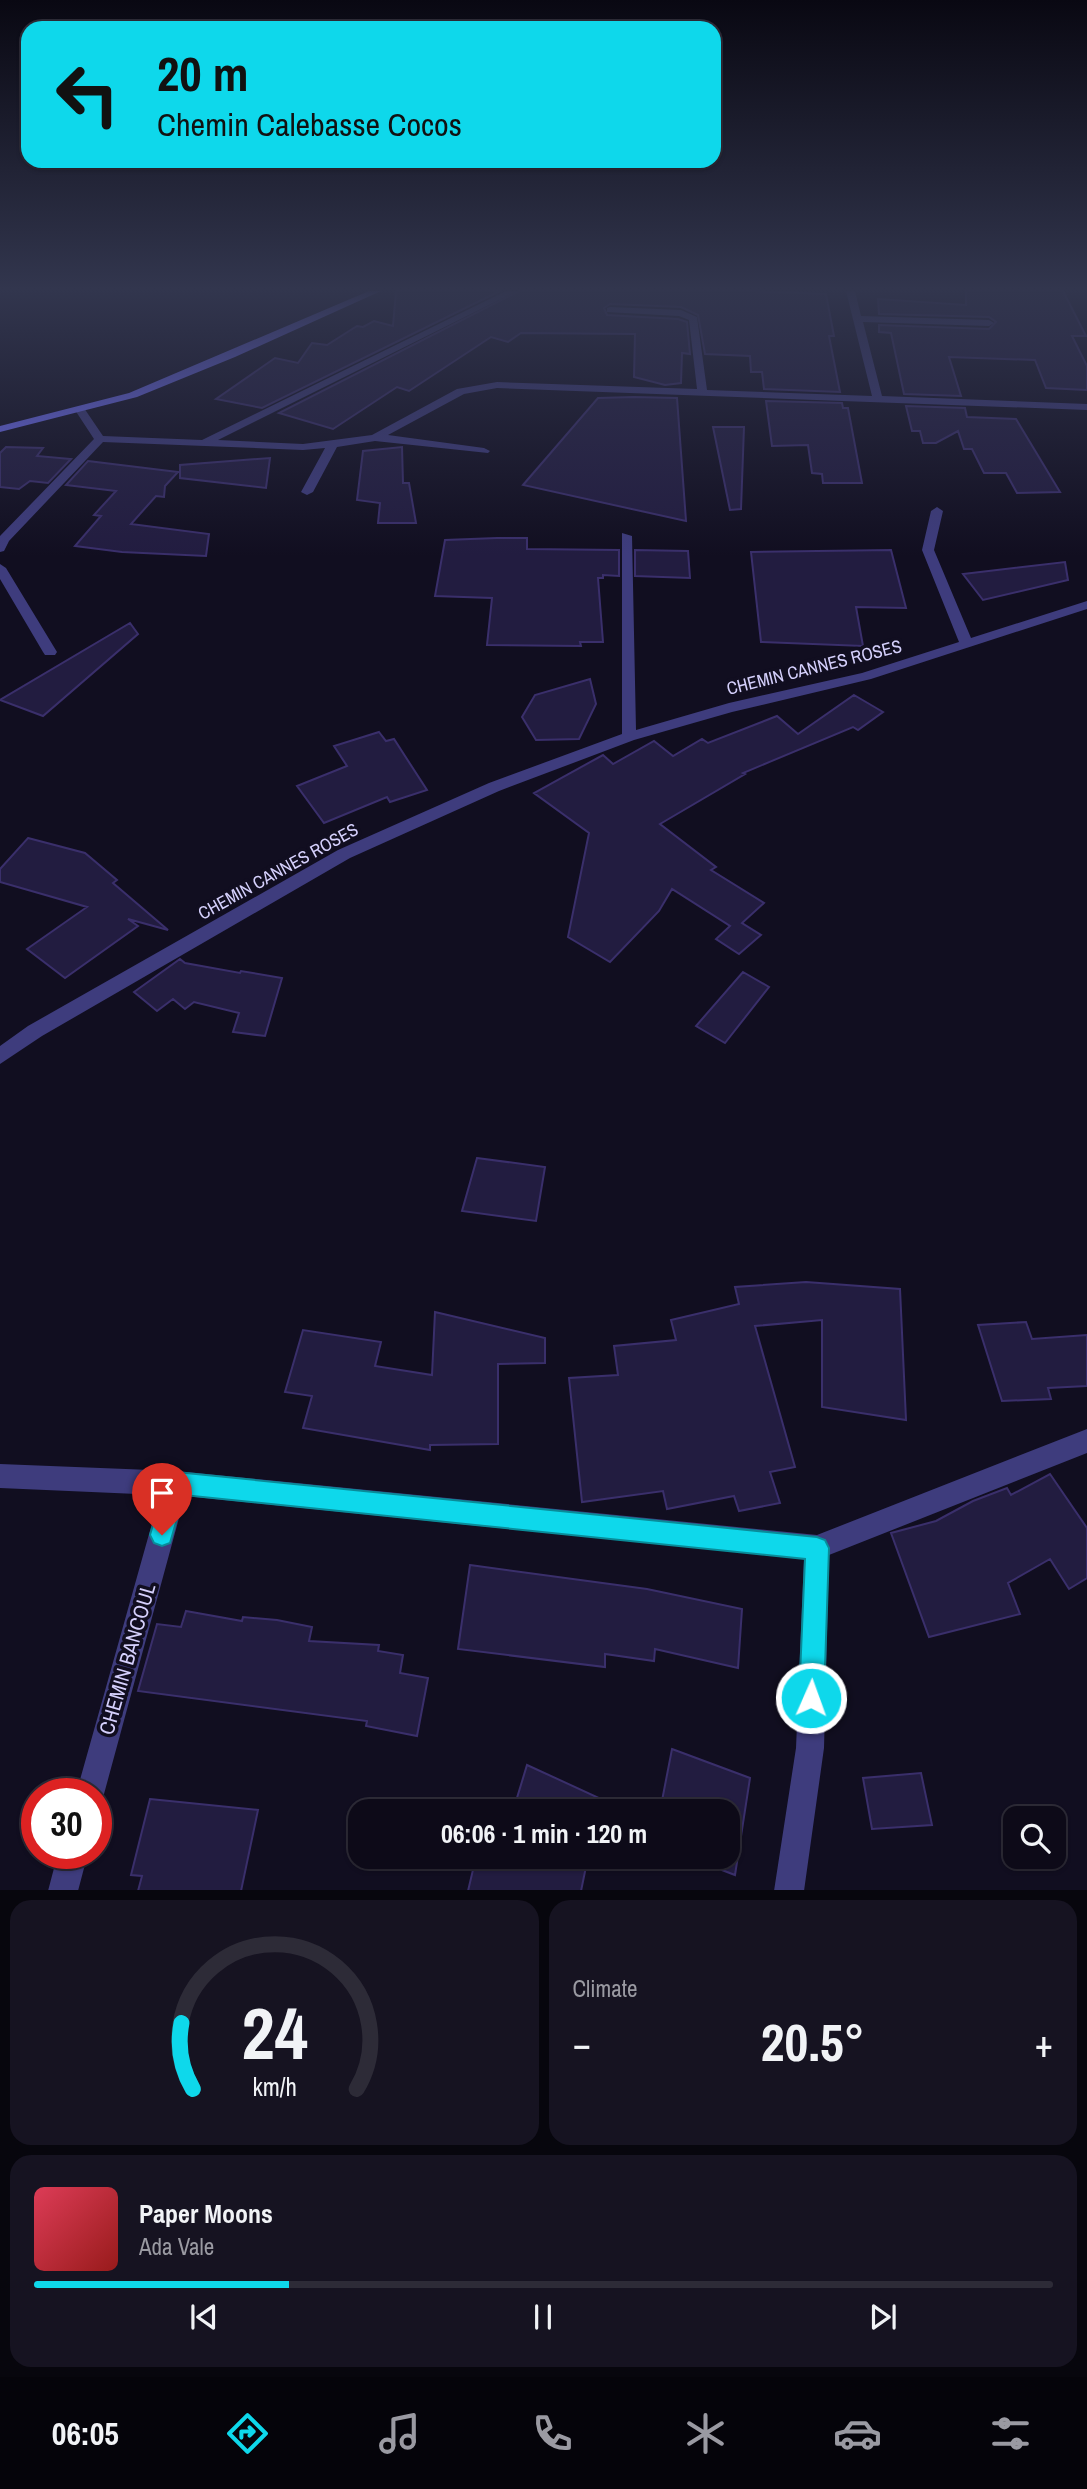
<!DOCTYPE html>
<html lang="en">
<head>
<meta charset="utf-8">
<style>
  :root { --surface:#0d0a18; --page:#161321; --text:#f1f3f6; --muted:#9a9aa2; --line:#2d2b37; --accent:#0ed8eb }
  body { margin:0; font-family:"Archivo Narrow",sans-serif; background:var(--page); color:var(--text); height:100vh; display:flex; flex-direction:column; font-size:26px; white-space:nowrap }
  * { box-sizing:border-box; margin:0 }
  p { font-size:23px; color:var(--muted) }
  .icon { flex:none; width:38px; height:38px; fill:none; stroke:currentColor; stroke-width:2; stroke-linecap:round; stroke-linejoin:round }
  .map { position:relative; height:1890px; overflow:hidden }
  .panel { display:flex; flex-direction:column; gap:10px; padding:10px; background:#07060d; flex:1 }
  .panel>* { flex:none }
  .hud { position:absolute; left:21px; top:21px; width:700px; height:147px; border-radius:21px; box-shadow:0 2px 5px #0004,0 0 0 2px var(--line); background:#0ed8eb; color:#111; overflow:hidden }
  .controls { position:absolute; left:1003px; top:1806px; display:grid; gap:14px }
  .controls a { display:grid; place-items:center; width:63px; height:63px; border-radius:14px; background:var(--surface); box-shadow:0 2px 5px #0004,0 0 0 2px var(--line); font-size:35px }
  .speed { position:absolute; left:21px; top:1778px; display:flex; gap:14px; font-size:35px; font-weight:700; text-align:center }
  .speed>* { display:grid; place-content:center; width:91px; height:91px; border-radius:50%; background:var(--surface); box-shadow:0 2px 5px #0004,0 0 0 2px var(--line); line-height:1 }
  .speed .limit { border:10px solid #d22; background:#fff; color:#111 }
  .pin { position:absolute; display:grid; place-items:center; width:60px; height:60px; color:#fff; margin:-72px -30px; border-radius:50% 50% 50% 0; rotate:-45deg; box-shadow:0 0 7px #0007 }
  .pin .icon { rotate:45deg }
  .me { position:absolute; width:77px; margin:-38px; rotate:2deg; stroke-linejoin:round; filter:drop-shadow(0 0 5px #0008) }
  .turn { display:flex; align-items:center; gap:24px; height:147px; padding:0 21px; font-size:32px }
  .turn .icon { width:91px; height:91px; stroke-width:2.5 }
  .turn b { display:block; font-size:49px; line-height:60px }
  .big { font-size:52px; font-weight:800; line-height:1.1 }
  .panel .card { flex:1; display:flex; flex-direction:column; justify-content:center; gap:10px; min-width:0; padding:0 24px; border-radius:21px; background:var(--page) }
  .panel .dial { align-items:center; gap:0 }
  .dial svg { height:182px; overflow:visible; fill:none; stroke:var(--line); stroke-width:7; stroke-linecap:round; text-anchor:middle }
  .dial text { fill:var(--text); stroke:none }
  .song { display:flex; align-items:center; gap:21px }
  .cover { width:84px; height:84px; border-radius:10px; background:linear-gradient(135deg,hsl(350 70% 55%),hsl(0 70% 35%)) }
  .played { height:7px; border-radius:4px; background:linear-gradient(90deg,var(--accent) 25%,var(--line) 25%) }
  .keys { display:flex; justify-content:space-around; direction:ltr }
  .heat { display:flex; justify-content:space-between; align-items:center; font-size:38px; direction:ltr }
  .panel .tiles { flex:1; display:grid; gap:10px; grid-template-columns:1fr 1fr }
  .card:last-child { grid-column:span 2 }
  .trip { position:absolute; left:348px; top:1799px; width:392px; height:70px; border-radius:21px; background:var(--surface); box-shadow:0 2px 5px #0004,0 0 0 2px var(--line); font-weight:800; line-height:70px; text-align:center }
  .menu { display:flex; height:112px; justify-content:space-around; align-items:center; background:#05040a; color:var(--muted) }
  .menu .icon { width:49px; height:49px }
  .menu .active { color:var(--accent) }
  .menu b { font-size:32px; color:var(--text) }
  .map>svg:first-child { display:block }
  .building { fill:#221c40; stroke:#3a2f6b; stroke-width:2 }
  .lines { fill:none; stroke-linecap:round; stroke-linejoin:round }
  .street { fill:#3e3c7d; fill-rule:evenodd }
  .secondary { fill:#6f6df6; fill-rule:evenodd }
  .route { fill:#0ed8eb; stroke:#098c99; stroke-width:2 }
  .labels { text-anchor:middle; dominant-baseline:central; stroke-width:7; stroke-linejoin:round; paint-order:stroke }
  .street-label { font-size:18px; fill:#d5d0fc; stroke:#110e20 }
  .near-street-label { font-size:21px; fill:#d5d0fc; stroke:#110e20 }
</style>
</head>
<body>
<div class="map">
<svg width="1087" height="1891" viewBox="0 0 1087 1891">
  <rect width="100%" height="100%" fill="#110e20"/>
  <path class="building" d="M 396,291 L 500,291 L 262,408 L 216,399 L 275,358 L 298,363 L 312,343 L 327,345 L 357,326 L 363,327 L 374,321 L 393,326 Z
    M 519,291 L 752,291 L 826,294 L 834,336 L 829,336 L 840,392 L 764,389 L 762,372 L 751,372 L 750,356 L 705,354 L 698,315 L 681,307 L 610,304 L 604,308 L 607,315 L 678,319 L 687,322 L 690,354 L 682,353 L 681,383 L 665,385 L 634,377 L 635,334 L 521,333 L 508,342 L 491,337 L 409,391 L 397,387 L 333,429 L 279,413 Z
    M 966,291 L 1063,291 L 1086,336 L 1072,336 L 1087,366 L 1087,390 L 1046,388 L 1035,360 L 949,357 L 961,396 L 904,394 L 891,333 L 879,332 L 879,325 L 989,329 L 996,322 L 989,317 L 879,314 L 878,299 L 966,305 Z
    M 634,397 L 677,398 L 686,521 L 523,485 L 598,398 Z
    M 766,401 L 842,403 L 843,408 L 848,408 L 862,483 L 823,483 L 822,474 L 812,473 L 808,445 L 772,446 Z
    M 906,406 L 965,408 L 967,417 L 1016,419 L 1060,492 L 1017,493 L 1006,473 L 984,473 L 972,449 L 964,449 L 958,431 L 936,443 L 923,443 L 920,431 L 912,431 Z
    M 713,427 L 744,427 L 741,509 L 730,510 Z
    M 6,447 L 43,448 L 37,456 L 71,459 L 48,483 L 30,481 L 19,489 L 0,487 L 0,453 Z
    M 402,447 L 403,483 L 409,483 L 416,523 L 378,523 L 380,503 L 357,500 L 363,451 Z
    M 270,458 L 266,488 L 180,478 L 180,465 Z
    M 88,461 L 178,472 L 165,486 L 164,497 L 156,496 L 131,524 L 209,534 L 206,556 L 122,552 L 75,546 L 101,516 L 94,515 L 116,491 L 66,485 Z
    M 497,538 L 527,538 L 527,549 L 619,550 L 619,576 L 603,575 L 603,578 L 598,578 L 603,642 L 580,642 L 581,646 L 487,645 L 492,598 L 435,596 L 445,540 Z
    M 635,550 L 688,551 L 690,578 L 635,576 Z
    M 891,550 L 906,608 L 856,607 L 863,646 L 761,642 L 751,552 Z
    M 1065,562 L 1068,580 L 983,600 L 963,574 Z
    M 130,623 L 138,634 L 43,716 L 0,700 Z
    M 590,679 L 596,704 L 579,739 L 536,740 L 522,717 L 535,695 Z
    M 854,695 L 883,712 L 858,730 L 853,727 L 743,773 L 745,774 L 660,824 L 716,867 L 711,870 L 764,903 L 742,923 L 761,935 L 739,954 L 716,939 L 730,926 L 672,889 L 659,911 L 610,962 L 568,937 L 589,833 L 534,793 L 603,755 L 613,764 L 654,741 L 673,756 L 702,739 L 708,743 L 777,716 L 798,734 Z
    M 379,732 L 386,741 L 394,739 L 427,790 L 390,802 L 387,797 L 324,823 L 297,786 L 347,766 L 334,746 Z
    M 28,838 L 85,853 L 117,880 L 113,883 L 168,930 L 128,919 L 138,926 L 65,978 L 27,949 L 87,907 L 0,882 L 0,869 Z
    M 180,959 L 185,963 L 240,973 L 241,971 L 282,978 L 265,1036 L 233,1032 L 239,1013 L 194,1002 L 185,1009 L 173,999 L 157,1011 L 134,992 Z
    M 743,972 L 769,987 L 725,1043 L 696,1026 Z
    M 477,1158 L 545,1167 L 536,1221 L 462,1211 Z
    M 806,1282 L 900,1289 L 906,1420 L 822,1407 L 822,1320 L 755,1326 L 795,1467 L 770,1472 L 780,1503 L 739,1511 L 734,1496 L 667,1509 L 663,1491 L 582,1502 L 569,1378 L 618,1375 L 614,1346 L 676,1340 L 671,1320 L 739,1304 L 735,1287 Z
    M 435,1312 L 545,1338 L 545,1363 L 498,1364 L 498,1444 L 430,1445 L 430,1450 L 303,1428 L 312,1396 L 285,1392 L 303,1330 L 381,1342 L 375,1366 L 432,1375 Z
    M 1026,1322 L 1032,1339 L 1087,1335 L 1087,1386 L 1048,1388 L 1051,1399 L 1002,1401 L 978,1325 Z
    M 1050,1474 L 1087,1528 L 1087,1578 L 1069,1589 L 1050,1559 L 1008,1583 L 1020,1614 L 929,1637 L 891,1533 L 936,1521 L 973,1501 L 1007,1488 L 1011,1495 Z
    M 470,1565 L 647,1589 L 742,1609 L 738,1668 L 655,1649 L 654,1661 L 605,1654 L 605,1667 L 458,1649 Z
    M 186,1611 L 242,1621 L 243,1617 L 277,1620 L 312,1627 L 309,1641 L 379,1645 L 378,1651 L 403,1655 L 400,1673 L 428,1678 L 417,1736 L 366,1726 L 367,1721 L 138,1691 L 157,1624 L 181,1627 Z
    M 672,1749 L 750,1778 L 735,1875 L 688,1857 L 728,1857 L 728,1811 L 660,1811 Z
    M 527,1765 L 599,1798 L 597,1811 L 513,1811 Z
    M 921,1773 L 932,1825 L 872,1829 L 863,1778 Z
    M 150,1799 L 258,1810 L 241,1891 L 138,1891 L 142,1876 L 131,1875 Z
    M 476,1857 L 588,1857 L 581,1891 L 468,1891 Z"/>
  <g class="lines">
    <path class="street" d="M 506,291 L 517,291 L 218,440 L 303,444 L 372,435 L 457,389 L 497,382 L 697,389 L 689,320 L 679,316 L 607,312 L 607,308 L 610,307 L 681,310 L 697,317 L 707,390 L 872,396 L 846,291 L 855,291 L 861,316 L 989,320 L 994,323 L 989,326 L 863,322 L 882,396 L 1087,404 L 1087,410 L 497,388 L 464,394 L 388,435 L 484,448 L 490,451 L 488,453 L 375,441 L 337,447 L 313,492 L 307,495 L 301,492 L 325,448 L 303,450 L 103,442 L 9,541 L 4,551 L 0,552 L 0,536 L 94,439 L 75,410 L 76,408 L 84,408 L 103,436 L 202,440 Z
      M 937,507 L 943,511 L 934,550 L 971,638 L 1087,601 L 1087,609 L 871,679 L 732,712 L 634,740 L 499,791 L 350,858 L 42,1036 L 0,1064 L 0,1046 L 28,1026 L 338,850 L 489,783 L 622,734 L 622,533 L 632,536 L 636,730 L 729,703 L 862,673 L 959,642 L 922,550 L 931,511 Z
      M 0,564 L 6,568 L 57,652 L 55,655 L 45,655 L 43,652 L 0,579 Z
      M 1087,1429 L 1087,1453 L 829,1555 L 824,1748 L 804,1891 L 774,1891 L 796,1748 L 804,1559 L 185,1496 L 104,1794 L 100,1804 L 96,1806 L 96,1794 L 76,1794 L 160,1495 L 0,1488 L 0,1464 L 176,1471 L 817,1535 Z
      M 58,1853 L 88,1853 L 78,1891 L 48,1891 Z"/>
    <path class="secondary" d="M 369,291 L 381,291 L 235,357 L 137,397 L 0,432 L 0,426 L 129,393 Z"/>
  </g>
  <linearGradient id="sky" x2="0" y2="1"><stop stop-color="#090812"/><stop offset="0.52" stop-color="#32364e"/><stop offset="1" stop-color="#32364e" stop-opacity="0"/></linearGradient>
  <rect width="1087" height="556" fill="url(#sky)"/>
  <path class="route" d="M 176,1472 L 817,1537 L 825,1540 L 829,1548 L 824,1698 L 820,1707 L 811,1711 L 803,1707 L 799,1698 L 805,1559 L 184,1495 L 170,1543 L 162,1546 L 154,1543 L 150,1535 L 165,1483 L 169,1475 Z"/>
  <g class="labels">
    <g class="street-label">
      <text transform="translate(814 667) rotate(-14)">CHEMIN CANNES ROSES</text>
      <text transform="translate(278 871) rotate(-29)">CHEMIN CANNES ROSES</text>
    </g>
    <g class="near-street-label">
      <text transform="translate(127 1659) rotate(-74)">CHEMIN BANCOUL</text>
    </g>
  </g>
</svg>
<div class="controls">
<a><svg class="icon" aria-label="search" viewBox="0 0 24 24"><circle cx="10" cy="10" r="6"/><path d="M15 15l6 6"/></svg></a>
</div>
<div class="speed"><div class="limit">30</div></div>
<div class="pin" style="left:162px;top:1535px;background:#d93025"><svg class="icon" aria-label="arrive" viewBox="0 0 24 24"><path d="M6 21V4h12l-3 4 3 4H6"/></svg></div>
<svg class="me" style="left:811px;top:1698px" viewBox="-20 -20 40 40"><circle r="17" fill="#0ed8eb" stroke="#fff" stroke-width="3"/><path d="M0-11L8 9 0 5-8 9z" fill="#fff"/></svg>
<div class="trip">06:06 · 1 min · 120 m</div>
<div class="hud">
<div class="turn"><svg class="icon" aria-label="left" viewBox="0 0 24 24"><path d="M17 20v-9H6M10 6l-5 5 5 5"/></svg><div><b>20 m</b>Chemin Calebasse Cocos</div></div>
</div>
</div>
<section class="panel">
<div class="tiles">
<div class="card dial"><svg viewBox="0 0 100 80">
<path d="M14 69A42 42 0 1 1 86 69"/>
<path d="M14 69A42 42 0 0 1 9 40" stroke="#0ed8eb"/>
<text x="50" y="56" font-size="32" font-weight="700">24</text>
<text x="50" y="72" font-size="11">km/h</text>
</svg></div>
<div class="card"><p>Climate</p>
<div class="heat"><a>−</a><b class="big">20.5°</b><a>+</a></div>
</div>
<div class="card">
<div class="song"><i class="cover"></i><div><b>Paper Moons</b><p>Ada Vale</p></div></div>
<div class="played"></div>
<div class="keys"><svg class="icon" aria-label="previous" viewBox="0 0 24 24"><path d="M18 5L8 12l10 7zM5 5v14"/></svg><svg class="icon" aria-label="pause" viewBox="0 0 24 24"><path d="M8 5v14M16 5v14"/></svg><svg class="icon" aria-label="next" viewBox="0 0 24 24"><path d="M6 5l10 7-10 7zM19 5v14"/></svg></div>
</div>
</div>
</section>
<nav class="menu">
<b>06:05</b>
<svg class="icon active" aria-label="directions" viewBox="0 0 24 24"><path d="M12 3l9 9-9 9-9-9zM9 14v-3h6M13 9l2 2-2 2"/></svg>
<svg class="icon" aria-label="music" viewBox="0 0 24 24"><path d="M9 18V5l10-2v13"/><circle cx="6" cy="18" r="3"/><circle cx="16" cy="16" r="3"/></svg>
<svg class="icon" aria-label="phone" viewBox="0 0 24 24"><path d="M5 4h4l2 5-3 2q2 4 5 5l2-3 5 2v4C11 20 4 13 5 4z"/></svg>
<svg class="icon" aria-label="climate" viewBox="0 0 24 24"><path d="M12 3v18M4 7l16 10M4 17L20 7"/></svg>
<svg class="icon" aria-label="car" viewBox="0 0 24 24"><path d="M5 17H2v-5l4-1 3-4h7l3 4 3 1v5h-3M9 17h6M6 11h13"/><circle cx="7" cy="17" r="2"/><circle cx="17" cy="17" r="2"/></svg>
<svg class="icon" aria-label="filters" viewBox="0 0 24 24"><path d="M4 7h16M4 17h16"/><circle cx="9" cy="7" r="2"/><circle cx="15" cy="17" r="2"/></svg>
</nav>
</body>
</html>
